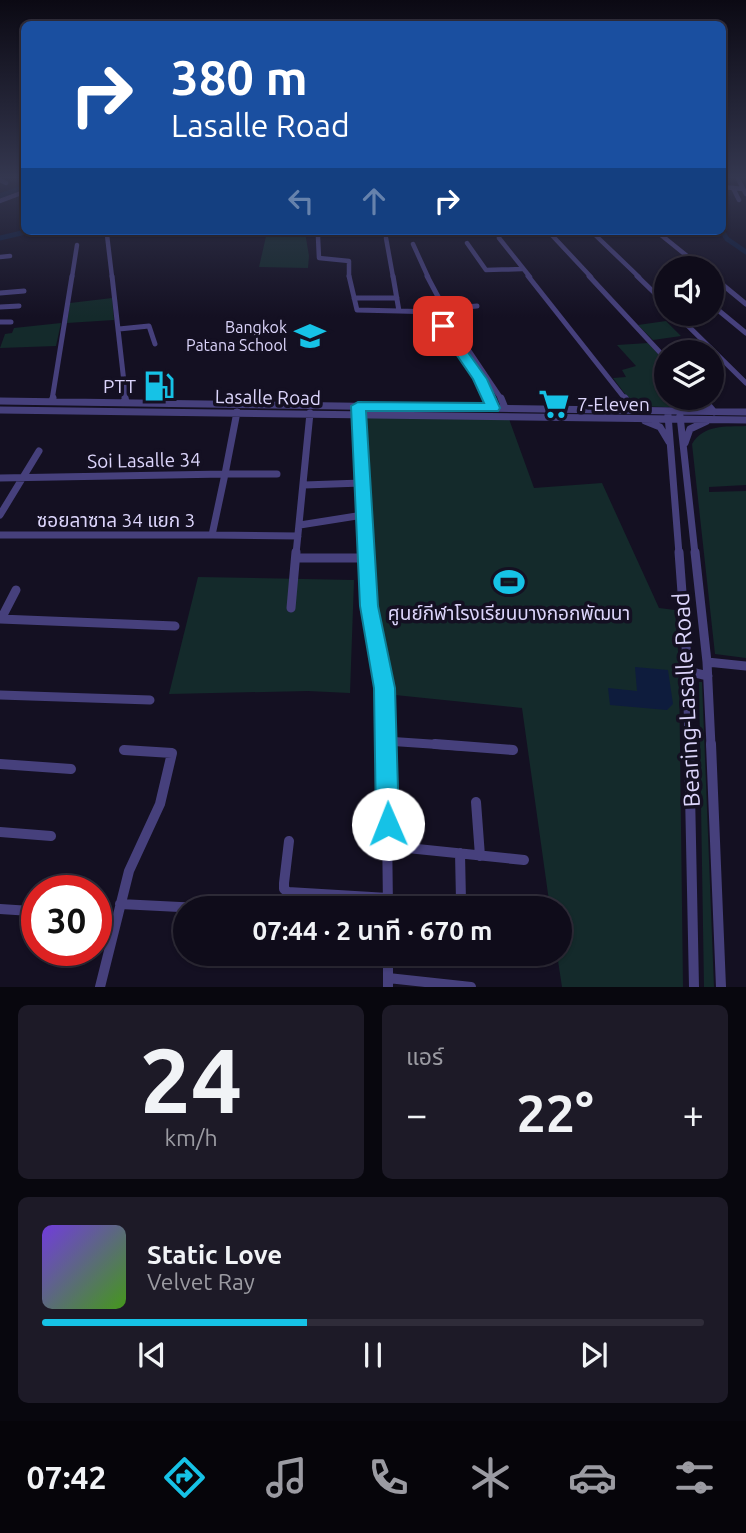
<!DOCTYPE html>
<html lang="th">
<head>
<meta charset="utf-8">
<style>
  :root { --surface:#0f0c1a; --page:#1d1a27; --text:#f1f3f6; --muted:#9b9ba2; --line:#2f2c39; --accent:#16c2e6 }
  body { margin:0; font-family:Ubuntu,"Noto Sans Thai",sans-serif; background:var(--page); color:var(--text); height:100vh; display:flex; flex-direction:column; font-size:26px; white-space:nowrap }
  * { box-sizing:border-box; margin:0 }
  p { font-size:23px; color:var(--muted) }
  .icon { flex:none; width:38px; height:38px; fill:none; stroke:currentColor; stroke-width:2; stroke-linecap:round; stroke-linejoin:round }
  .map { position:relative; height:987px; overflow:hidden }
  .side { display:flex; flex-direction:column; gap:18px; padding:18px; background:#08070e; flex:1 }
  .side>* { flex:none }
  .top-card { position:absolute; left:21px; top:21px; width:705px; height:214px; border-radius:10px; box-shadow:0 2px 5px #0004,0 0 0 2px var(--line); background:#1a4fa0; color:#fff; overflow:hidden }
  .buttons { position:absolute; left:654px; top:256px; display:grid; gap:14px }
  .buttons a { display:grid; place-items:center; width:70px; height:70px; border-radius:50%; background:var(--surface); box-shadow:0 2px 5px #0004,0 0 0 2px var(--line); font-size:35px }
  .speed { position:absolute; left:21px; top:875px; display:flex; gap:14px; font-size:35px; font-weight:700; text-align:center }
  .speed>* { display:grid; place-content:center; width:91px; height:91px; border-radius:50%; background:var(--surface); box-shadow:0 2px 5px #0004,0 0 0 2px var(--line); line-height:1 }
  .speed .limit { border:10px solid #d22; background:#fff; color:#111 }
  .pin { position:absolute; display:grid; place-items:center; width:60px; height:60px; color:#fff; margin:-30px; border-radius:14px; box-shadow:0 4px 10px #0006 }
  .me { position:absolute; width:77px; margin:-38px; rotate:359deg; stroke-linejoin:round; filter:drop-shadow(0 0 5px #0008) }
  .turn { display:flex; align-items:center; gap:24px; height:147px; padding:0 35px; font-size:32px }
  .turn .icon { width:91px; height:91px; stroke-width:2.5 }
  .turn b { display:block; font-size:49px; line-height:60px }
  .lanes { display:flex; align-items:center; height:66px; padding:0 35px; background:#0003; justify-content:center; gap:35px; direction:ltr }
  .lanes .off { opacity:.35 }
  .big { font-size:52px; font-weight:600; line-height:1.1 }
  .side .card { flex:1; display:flex; flex-direction:column; justify-content:center; gap:10px; min-width:0; padding:0 24px; border-radius:10px; background:var(--page) }
  .side .dial { align-items:center; gap:0 }
  .dial b { font-size:91px; line-height:1 }
  .song { display:flex; align-items:center; gap:21px }
  .cover { width:84px; height:84px; border-radius:10px; background:linear-gradient(135deg,hsl(260 70% 55%),hsl(100 70% 35%)) }
  .played { height:7px; border-radius:4px; background:linear-gradient(90deg,var(--accent) 40%,var(--line) 40%) }
  .keys { display:flex; justify-content:space-around; direction:ltr }
  .heat { display:flex; justify-content:space-between; align-items:center; font-size:38px; direction:ltr }
  .side .tiles { flex:1; display:grid; gap:18px; grid-template-columns:1fr 1fr }
  .card:last-child { grid-column:span 2 }
  .trip { position:absolute; left:173px; top:896px; width:399px; height:70px; border-radius:35px; background:var(--surface); box-shadow:0 2px 5px #0004,0 0 0 2px var(--line); font-weight:600; line-height:70px; text-align:center }
  .tab-bar { display:flex; height:112px; justify-content:space-around; align-items:center; background:#06050a; color:var(--muted) }
  .tab-bar .icon { width:49px; height:49px }
  .tab-bar .on { color:var(--accent) }
  .tab-bar b { font-size:32px; color:var(--text) }
  .map>svg:first-child { display:block }
  .green { fill:#142a2b }
  .water { fill:#0e1c3d }
  .lines { fill:none; stroke-linecap:round; stroke-linejoin:round }
  .canal { stroke:#0e1c3d; stroke-width:5 }
  .minor-far4 { stroke:#46407c; stroke-width:4.5 }
  .minor-far3 { stroke:#46407c; stroke-width:5 }
  .minor-far2 { stroke:#46407c; stroke-width:7 }
  .minor-far1 { stroke:#46407c; stroke-width:9 }
  .minor { stroke:#46407c; stroke-width:10 }
  .route { fill:#16c2e6; stroke:#0e7e96; stroke-width:2 }
  .labels { text-anchor:middle; dominant-baseline:central; stroke-width:7; stroke-linejoin:round; paint-order:stroke }
  .far-poi-label { font-size:16px; fill:#dcd5fb; stroke:#141022; text-anchor:end }
  .poi-label { font-size:19px; fill:#dcd5fb; stroke:#141022; text-anchor:end }
  .street-label { font-size:19px; fill:#dcd5fb; stroke:#141022 }
  .near-street-label { font-size:23px; fill:#dcd5fb; stroke:#141022 }
</style>
</head>
<body>
<div class="map">
<svg width="746" height="987" viewBox="0 0 746 987">
  <rect width="100%" height="100%" fill="#141022"/>
  <path class="green" d="M 267,232 L 305,232 L 309,256 L 308,268 L 259,267 Z
    M 112,298 L 114,320 L 67,323 L 70,303 Z
    M 666,321 L 681,336 L 653,340 L 638,325 Z
    M 61,323 L 56,346 L 0,348 L 5,334 L 12,333 L 14,328 Z
    M 648,343 L 667,364 L 667,397 L 687,397 L 696,408 L 634,406 L 613,378 L 626,377 L 622,370 L 636,366 L 617,345 Z
    M 366,417 L 509,419 L 534,488 L 602,483 L 659,608 L 675,610 L 679,665 L 683,987 L 562,987 L 557,954 L 560,954 L 560,908 L 550,908 L 522,708 L 395,695 L 373,606 L 369,557 Z
    M 746,426 L 746,485 L 709,487 L 709,492 L 746,491 L 746,658 L 715,654 L 692,444 C 704,424 725,427 746,426 Z
    M 198,577 L 354,580 L 350,693 L 308,691 L 169,694 Z
    M 699,682 L 702,682 L 714,987 L 704,987 Z"/>
  <path class="water" d="M 635,667 L 668,670 L 673,704 L 667,710 L 610,705 L 608,688 L 637,691 Z"/>
  <g class="lines">
    <path class="canal" d="M 0,196 L 24,187
      M 55,231 L 86,231
      M 722,231 L 727,239 L 746,252
      M 0,238 L 30,231"/>
    <path class="minor-far4" d="M 738,179 L 746,194
      M 0,180 L 6,183
      M 723,187 L 743,189
      M 733,188 L 739,200
      M 0,201 L 24,192
      M 548,231 L 591,277
      M 591,231 L 639,277
      M 107,235 L 112,277
      M 661,235 L 702,268
      M 318,237 L 319,258 L 349,261 L 349,277
      M 386,238 L 393,277
      M 499,238 L 530,277
      M 467,243 L 486,270 L 522,269
      M 413,244 L 428,277
      M 0,257 L 10,256
      M 72,277 L 77,245"/>
    <path class="minor-far3" d="M 112,276 L 126,400
      M 349,276 L 357,310 L 399,311
      M 393,276 L 399,311 L 434,312 L 480,379 L 489,400
      M 427,276 L 459,336 L 502,400
      M 528,276 L 626,400
      M 589,276 L 667,360
      M 637,276 L 667,305
      M 712,276 L 746,304
      M 0,293 L 24,291
      M 354,298 L 397,298
      M 712,305 L 746,333
      M 0,307 L 19,306
      M 444,309 L 477,306
      M 675,313 L 746,383
      M 0,322 L 11,322
      M 119,329 L 149,326 L 155,344
      M 712,378 L 716,379
      M 701,397 L 703,400
      M 52,400 L 72,276"/>
    <path class="minor-far2" d="M 125,398 L 126,403
      M 489,398 L 493,408
      M 501,398 L 505,408
      M 625,398 L 634,410
      M 702,398 L 714,412
      M 0,401 L 746,412
      M 52,402 L 53,398
      M 0,410 L 746,420
      M 358,411 L 366,554
      M 668,415 L 679,554
      M 680,416 L 695,554
      M 645,421 L 660,427 L 669,442
      M 685,443 L 690,429 L 707,421
      M 0,478 L 225,474 L 237,412
      M 304,485 L 362,483
      M 0,515 L 39,451
      M 300,525 L 363,515
      M 0,535 L 212,535 L 225,474 L 277,474
      M 212,535 L 298,536
      M 296,554 L 310,413"/>
    <path class="minor-far1" d="M 366,552 L 369,606 L 385,698 L 386,746
      M 679,552 L 687,660 L 689,746
      M 695,552 L 707,662 L 711,746
      M 296,558 L 365,558
      M 291,608 L 296,552
      M 0,619 L 175,626
      M 1,619 L 16,590
      M 707,662 L 746,666
      M 687,671 L 708,676
      M 0,695 L 150,700
      M 386,741 L 460,746"/>
    <path class="minor" d="M 386,744 L 388,908
      M 435,744 L 513,750
      M 689,744 L 694,987
      M 711,744 L 721,987
      M 0,764 L 71,769
      M 476,802 L 480,856
      M 0,832 L 51,836
      M 289,841 L 284,883 L 284,889 L 288,892 L 388,898
      M 388,846 L 524,860
      M 460,853 L 461,901
      M 120,904 L 200,908
      M 0,909 L 31,911
      M 388,954 L 388,987
      M 388,978 L 471,987
      M 100,987 L 129,871 L 160,804 L 172,753 L 124,750"/>
  </g>
  <linearGradient id="sky" x2="0" y2="1"><stop stop-color="#0b0913"/><stop offset="0.56" stop-color="#34374f"/><stop offset="1" stop-color="#34374f" stop-opacity="0"/></linearGradient>
  <rect width="746" height="317" fill="url(#sky)"/>
  <path class="route" d="M 443,322 L 447,323 L 487,379 L 500,408 L 498,411 L 366,411 L 378,606 L 395,688 L 399,824 L 396,832 L 388,836 L 379,832 L 376,824 L 374,688 L 360,606 L 351,406 L 358,402 L 484,403 L 473,379 L 437,326 Z"/>
  <defs>
    <g id="school-bare" transform="scale(2.415)"><path d="M0-5L7-2L0 1L-7-2ZM-4 1L0 2.5L4 1V4Q0 6-4 4Z" fill="#16c2e6" stroke="#141022" stroke-width="2.5" paint-order="stroke"/></g>
    <g id="fuel-bare" transform="scale(2.415)"><path d="M-5.5-6h7V0h2V4h1.3V-2.5L3-4.5l.8-.8L6-3V5H2.5V1h-1V6h-7ZM-4.2-4.7v3.2H.2V-4.7Z" fill="#16c2e6" stroke="#141022" stroke-width="2.5" paint-order="stroke"/></g>
    <g id="supermarket-bare" transform="scale(2.415)"><path d="M-6-5.5h2.5l.6 2H6L4.5 2H-2.5L-4.4-4H-6ZM-1.5 3.2a1.3 1.3 0 1 0 .1 0ZM3 3.2a1.3 1.3 0 1 0 .1 0Z" fill="#16c2e6" stroke="#141022" stroke-width="2.5" paint-order="stroke"/></g>
    <g id="stadium-bare" transform="scale(2.415)"><path d="M0-5a6.5 5 0 1 0 0 10a6.5 5 0 1 0 0-10ZM-3.5-1.8h7v3.6h-7Z" fill="#16c2e6" stroke="#141022" stroke-width="2.5" paint-order="stroke"/></g>
  </defs>
  <g fill-rule="evenodd">
    <use href="#school-bare" x="310" y="336"/>
    <use href="#fuel-bare" x="159" y="386"/>
    <use href="#supermarket-bare" x="554" y="404"/>
    <use href="#stadium-bare" x="509" y="582"/>
  </g>
  <g class="labels">
    <g class="far-poi-label">
      <text x="287" y="327">Bangkok<tspan x="287" dy="18">Patana School</tspan></text>
    </g>
    <g class="poi-label">
      <text x="136" y="386">PTT</text>
      <text x="577" y="404" text-anchor="start">7-Eleven</text>
      <text x="509" y="613" text-anchor="middle">ศูนย์กีฬาโรงเรียนบางกอกพัฒนา</text>
    </g>
    <g class="street-label">
      <text transform="translate(268 397) rotate(1)">Lasalle Road</text>
      <text transform="translate(144 460) rotate(-1)">Soi Lasalle 34</text>
      <text x="116" y="520">ซอยลาซาล 34 แยก 3</text>
    </g>
    <g class="near-street-label">
      <text transform="translate(686 700) rotate(-93)">Bearing-Lasalle Road</text>
    </g>
  </g>
</svg>
<div class="buttons">
<a><svg class="icon" aria-label="sound" viewBox="0 0 24 24"><path d="M4 9h4l5-4v14l-5-4H4zM17 9q2 3 0 6"/></svg></a>
<a><svg class="icon" aria-label="layers" viewBox="0 0 24 24"><path d="M12 4l9 5-9 5-9-5zM3 14l9 5 9-5"/></svg></a>
</div>
<div class="speed"><div class="limit">30</div></div>
<div class="pin" style="left:443px;top:326px;background:#d93025"><svg class="icon" aria-label="arrive" viewBox="0 0 24 24"><path d="M6 21V4h12l-3 4 3 4H6"/></svg></div>
<svg class="me" style="left:388px;top:824px" viewBox="-20 -20 40 40"><circle r="19" fill="#fff"/><path d="M0-13L10 11 0 6-10 11z" fill="#16c2e6"/></svg>
<div class="trip">07:44 · 2 นาที · 670 m</div>
<div class="top-card">
<div class="turn"><svg class="icon" aria-label="right" viewBox="0 0 24 24"><path d="M7 20v-9h11M14 6l5 5-5 5"/></svg><div><b>380 m</b>Lasalle Road</div></div>
<div class="lanes"><svg class="icon off" aria-label="left" viewBox="0 0 24 24"><path d="M17 20v-9H6M10 6l-5 5 5 5"/></svg><svg class="icon off" aria-label="ahead" viewBox="0 0 24 24"><path d="M12 20V5M6 11l6-6 6 6"/></svg><svg class="icon" aria-label="right" viewBox="0 0 24 24"><path d="M7 20v-9h11M14 6l5 5-5 5"/></svg></div>
</div>
</div>
<section class="side">
<div class="tiles">
<div class="card dial"><b>24</b><p>km/h</p></div>
<div class="card"><p>แอร์</p>
<div class="heat"><a>−</a><b class="big">22°</b><a>+</a></div>
</div>
<div class="card">
<div class="song"><i class="cover"></i><div><b>Static Love</b><p>Velvet Ray</p></div></div>
<div class="played"></div>
<div class="keys"><svg class="icon" aria-label="previous" viewBox="0 0 24 24"><path d="M18 5L8 12l10 7zM5 5v14"/></svg><svg class="icon" aria-label="pause" viewBox="0 0 24 24"><path d="M8 5v14M16 5v14"/></svg><svg class="icon" aria-label="next" viewBox="0 0 24 24"><path d="M6 5l10 7-10 7zM19 5v14"/></svg></div>
</div>
</div>
</section>
<nav class="tab-bar">
<b>07:42</b>
<svg class="icon on" aria-label="directions" viewBox="0 0 24 24"><path d="M12 3l9 9-9 9-9-9zM9 14v-3h6M13 9l2 2-2 2"/></svg>
<svg class="icon" aria-label="music" viewBox="0 0 24 24"><path d="M9 18V5l10-2v13"/><circle cx="6" cy="18" r="3"/><circle cx="16" cy="16" r="3"/></svg>
<svg class="icon" aria-label="phone" viewBox="0 0 24 24"><path d="M5 4h4l2 5-3 2q2 4 5 5l2-3 5 2v4C11 20 4 13 5 4z"/></svg>
<svg class="icon" aria-label="climate" viewBox="0 0 24 24"><path d="M12 3v18M4 7l16 10M4 17L20 7"/></svg>
<svg class="icon" aria-label="car" viewBox="0 0 24 24"><path d="M5 17H2v-5l4-1 3-4h7l3 4 3 1v5h-3M9 17h6M6 11h13"/><circle cx="7" cy="17" r="2"/><circle cx="17" cy="17" r="2"/></svg>
<svg class="icon" aria-label="filters" viewBox="0 0 24 24"><path d="M4 7h16M4 17h16"/><circle cx="9" cy="7" r="2"/><circle cx="15" cy="17" r="2"/></svg>
</nav>
</body>
</html>
